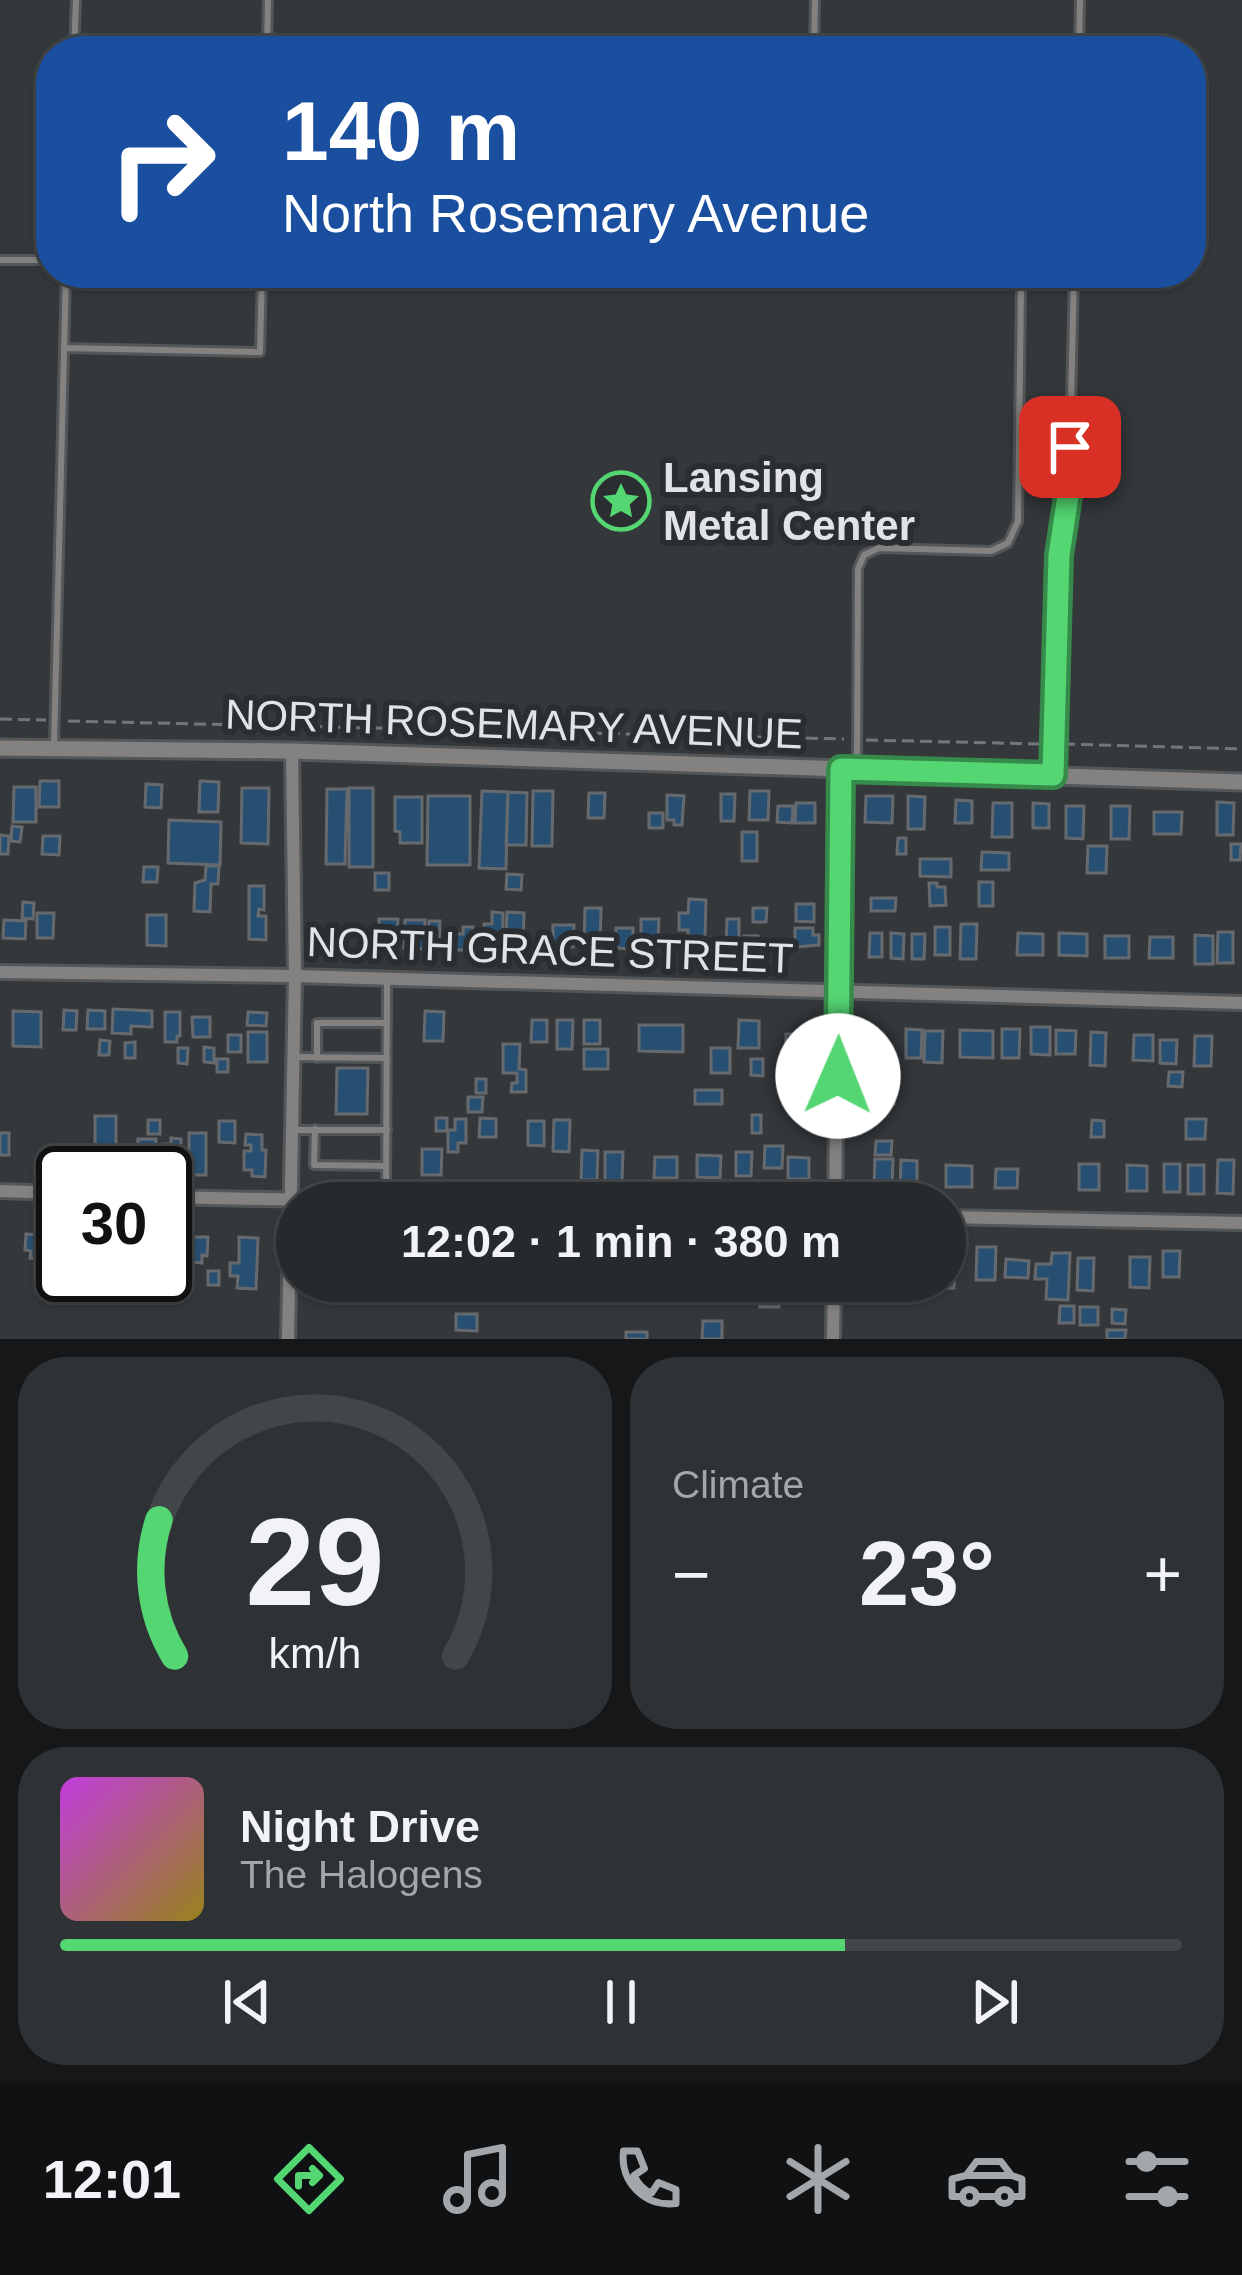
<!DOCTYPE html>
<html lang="en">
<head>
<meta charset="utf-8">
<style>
  :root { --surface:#272a2c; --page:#2f3234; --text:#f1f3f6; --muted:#a4a7a9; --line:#434648; --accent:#54d672 }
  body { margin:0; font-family:Helvetica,sans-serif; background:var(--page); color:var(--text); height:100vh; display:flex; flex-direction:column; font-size:45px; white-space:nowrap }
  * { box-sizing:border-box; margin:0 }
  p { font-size:39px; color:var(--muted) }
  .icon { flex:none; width:66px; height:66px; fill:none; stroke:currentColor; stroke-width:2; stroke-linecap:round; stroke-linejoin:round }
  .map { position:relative; height:1339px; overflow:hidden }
  .sheet { display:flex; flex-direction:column; gap:18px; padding:18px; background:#151718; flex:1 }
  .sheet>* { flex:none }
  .guide { position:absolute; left:36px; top:36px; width:1170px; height:252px; border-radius:48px; box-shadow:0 3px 9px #0004,0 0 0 3px var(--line); background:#1a4fa0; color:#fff; overflow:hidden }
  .speed { position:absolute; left:36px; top:1146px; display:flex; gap:24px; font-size:60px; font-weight:700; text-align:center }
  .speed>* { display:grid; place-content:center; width:156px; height:156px; border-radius:50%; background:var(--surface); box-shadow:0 3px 9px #0004,0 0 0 3px var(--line); line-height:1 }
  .speed .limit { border:6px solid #111; border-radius:18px; background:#fff; color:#111 }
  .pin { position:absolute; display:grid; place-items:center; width:102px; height:102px; color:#fff; margin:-51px; border-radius:24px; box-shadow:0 6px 18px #0006 }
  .me { position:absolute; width:132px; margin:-66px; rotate:1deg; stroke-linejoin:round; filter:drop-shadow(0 0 9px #0008) }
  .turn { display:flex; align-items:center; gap:42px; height:252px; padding:0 48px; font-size:54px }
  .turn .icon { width:156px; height:156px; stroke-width:2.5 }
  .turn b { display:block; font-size:84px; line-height:102px }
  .big { font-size:90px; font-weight:800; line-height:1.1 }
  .sheet .tile { flex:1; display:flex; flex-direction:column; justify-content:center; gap:18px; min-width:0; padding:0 42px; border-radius:48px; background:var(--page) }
  .sheet .dial { align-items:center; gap:0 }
  .dial svg { height:312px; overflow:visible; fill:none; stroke:var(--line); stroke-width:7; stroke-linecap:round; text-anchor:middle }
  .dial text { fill:var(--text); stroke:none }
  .song { display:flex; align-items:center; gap:36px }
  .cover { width:144px; height:144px; border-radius:18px; background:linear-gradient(135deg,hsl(290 70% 55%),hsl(50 70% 35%)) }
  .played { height:12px; border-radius:6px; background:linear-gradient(90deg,var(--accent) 70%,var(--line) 70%) }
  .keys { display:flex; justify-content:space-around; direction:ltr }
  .heat { display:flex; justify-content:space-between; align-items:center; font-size:66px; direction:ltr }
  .sheet .tiles { flex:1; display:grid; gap:18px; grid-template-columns:1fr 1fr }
  .tile:last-child { grid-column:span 2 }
  .trip { position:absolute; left:276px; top:1182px; width:690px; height:120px; border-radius:60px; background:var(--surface); box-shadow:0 3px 9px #0004,0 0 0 3px var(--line); font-weight:800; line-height:120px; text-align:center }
  .menu { display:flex; height:192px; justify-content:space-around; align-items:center; background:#101112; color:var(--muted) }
  .menu .icon { width:84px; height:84px }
  .menu .on { color:var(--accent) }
  .menu b { font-size:54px; color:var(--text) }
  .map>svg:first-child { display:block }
  .building { fill:#264f71; stroke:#666a6e; stroke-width:3 }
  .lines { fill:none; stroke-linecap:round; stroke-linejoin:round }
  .service-casing { stroke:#53575a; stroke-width:12 }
  .minor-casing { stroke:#53575a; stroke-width:18 }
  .tertiary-casing { stroke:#53575a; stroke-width:21 }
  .path { stroke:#74777a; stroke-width:3; stroke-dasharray:12 6; stroke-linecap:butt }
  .service { stroke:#848280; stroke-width:6 }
  .minor { stroke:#848280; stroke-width:12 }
  .tertiary { stroke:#848280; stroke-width:15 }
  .route-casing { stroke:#378b4a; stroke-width:30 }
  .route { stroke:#54d672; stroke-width:21 }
  .labels { text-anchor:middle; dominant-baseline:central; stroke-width:12; stroke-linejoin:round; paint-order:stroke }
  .poi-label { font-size:42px; font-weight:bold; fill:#e1e3e6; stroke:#2a2e31; text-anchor:start }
  .street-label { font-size:42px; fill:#e1e3e6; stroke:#2a2e31 }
</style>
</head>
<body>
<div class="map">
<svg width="1242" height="1339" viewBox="0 0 1242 1339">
  <rect width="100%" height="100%" fill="#34383b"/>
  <path class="building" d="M 40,781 L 59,781 L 59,807 L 39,807 Z
    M 200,781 L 219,782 L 218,812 L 199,812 Z
    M 146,784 L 162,785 L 161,808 L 145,807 Z
    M 14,787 L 36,787 L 36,822 L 13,822 Z
    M 242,788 L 269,788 L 268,844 L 241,843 Z
    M 349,788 L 373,788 L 373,867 L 349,867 Z
    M 327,789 L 347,789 L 345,864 L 326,864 Z
    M 482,791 L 508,792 L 506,869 L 479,868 Z
    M 533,791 L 553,791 L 552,846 L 532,846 Z
    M 750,791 L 769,791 L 768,820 L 749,820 Z
    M 508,792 L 527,793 L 526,845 L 506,845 Z
    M 589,793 L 605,793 L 604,818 L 588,818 Z
    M 721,794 L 735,794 L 734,821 L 721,821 Z
    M 667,795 L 684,796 L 682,825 L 674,825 L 674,820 L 667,820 Z
    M 428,796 L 470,796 L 470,865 L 427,865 Z
    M 866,796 L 893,796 L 892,823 L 865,822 Z
    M 908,796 L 925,797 L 924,829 L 908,829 Z
    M 395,797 L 422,797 L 422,843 L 400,843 L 400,832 L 395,831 Z
    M 956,800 L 972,801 L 972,823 L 955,823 Z
    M 1217,802 L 1234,803 L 1233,835 L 1217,835 Z
    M 796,803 L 815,803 L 815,823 L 795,823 Z
    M 993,803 L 1012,803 L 1012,837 L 992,837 Z
    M 1033,803 L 1049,804 L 1049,828 L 1033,828 Z
    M 778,806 L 793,806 L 792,823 L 777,822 Z
    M 1066,806 L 1084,806 L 1083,839 L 1066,838 Z
    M 1111,806 L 1130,806 L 1129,839 L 1111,839 Z
    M 1154,812 L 1182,812 L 1181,834 L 1154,834 Z
    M 649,813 L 663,813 L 663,828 L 649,828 Z
    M 169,820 L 221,822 L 220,865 L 168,863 Z
    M 12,826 L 22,827 L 20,842 L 11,841 Z
    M 742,832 L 757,832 L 757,861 L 742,861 Z
    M 0,835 L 9,836 L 8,854 L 0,854 Z
    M 43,836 L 60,836 L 59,855 L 42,854 Z
    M 898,838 L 906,838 L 906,854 L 897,854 Z
    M 1231,844 L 1241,844 L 1240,860 L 1231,860 Z
    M 1088,846 L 1107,846 L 1106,873 L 1087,873 Z
    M 982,852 L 1009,853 L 1009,870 L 981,870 Z
    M 920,859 L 951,859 L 951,877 L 920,876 Z
    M 206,866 L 219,866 L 218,884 L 211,884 L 210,912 L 194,911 L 195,883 L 205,880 Z
    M 144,867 L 158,867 L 157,882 L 143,882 Z
    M 375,873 L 389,873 L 389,890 L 375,890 Z
    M 507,874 L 522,875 L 521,890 L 506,889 Z
    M 979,882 L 993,882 L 993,906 L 979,906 Z
    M 929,883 L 937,883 L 937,887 L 945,887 L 946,905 L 930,906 Z
    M 249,886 L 264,886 L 264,910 L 259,909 L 258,916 L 266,916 L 266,940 L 249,939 Z
    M 871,898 L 896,898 L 895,911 L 871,911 Z
    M 689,899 L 706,900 L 705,937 L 688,936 L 688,930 L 679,930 L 679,913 L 688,913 Z
    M 23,902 L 34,903 L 33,919 L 22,918 Z
    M 796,904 L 814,904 L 814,922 L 796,921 Z
    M 585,908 L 601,908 L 600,947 L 584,946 Z
    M 753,908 L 767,908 L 766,922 L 753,922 Z
    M 492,912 L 503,913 L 503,944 L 484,943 L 484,924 L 492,924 Z
    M 507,912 L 524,913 L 523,945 L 506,945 Z
    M 37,913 L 54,913 L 53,938 L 37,938 Z
    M 147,915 L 166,915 L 166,946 L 147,945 Z
    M 379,919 L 398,919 L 397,951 L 379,951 Z
    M 641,919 L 659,919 L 658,937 L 641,936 Z
    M 727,919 L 739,919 L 739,945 L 726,944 Z
    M 4,920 L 26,921 L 25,939 L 3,938 Z
    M 405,920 L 425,920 L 424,949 L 404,948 Z
    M 429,921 L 440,921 L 439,944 L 428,944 Z
    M 961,924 L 977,924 L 976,959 L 960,959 Z
    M 553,925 L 574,925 L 573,947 L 553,946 Z
    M 463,927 L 473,927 L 472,950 L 453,950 L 454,934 L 463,934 Z
    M 935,927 L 950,927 L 950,955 L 935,955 Z
    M 616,928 L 633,928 L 633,949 L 615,948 Z
    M 795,928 L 813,928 L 813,935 L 819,935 L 819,945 L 795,947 Z
    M 1218,932 L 1233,932 L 1233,963 L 1217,963 Z
    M 870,933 L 882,933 L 882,957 L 869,957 Z
    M 891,933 L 904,934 L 903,959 L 891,958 Z
    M 1018,933 L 1043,934 L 1043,955 L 1017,955 Z
    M 1059,933 L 1087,934 L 1087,956 L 1059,955 Z
    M 912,934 L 925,934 L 924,959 L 912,959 Z
    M 1195,935 L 1213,936 L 1213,964 L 1195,964 Z
    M 744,936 L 758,936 L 758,953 L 744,953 Z
    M 1105,936 L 1129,936 L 1129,958 L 1105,958 Z
    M 1150,937 L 1173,937 L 1173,958 L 1149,958 Z
    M 113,1009 L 152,1011 L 152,1027 L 131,1026 L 131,1034 L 112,1033 Z
    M 64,1010 L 77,1011 L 76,1030 L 63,1030 Z
    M 88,1010 L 105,1011 L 105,1029 L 87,1029 Z
    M 13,1011 L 41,1012 L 41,1047 L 13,1046 Z
    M 425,1011 L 444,1012 L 443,1041 L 424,1041 Z
    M 165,1012 L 180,1012 L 180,1036 L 177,1036 L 177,1042 L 165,1042 Z
    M 248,1012 L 267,1013 L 266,1026 L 247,1025 Z
    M 192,1017 L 210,1017 L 210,1037 L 193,1037 Z
    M 532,1020 L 547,1020 L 547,1042 L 531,1042 Z
    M 557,1020 L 573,1020 L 572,1049 L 557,1049 Z
    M 584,1020 L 600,1020 L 600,1044 L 584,1044 Z
    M 739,1020 L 759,1021 L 759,1048 L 738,1048 Z
    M 639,1025 L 683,1025 L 683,1052 L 639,1051 Z
    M 1031,1027 L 1050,1027 L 1050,1055 L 1031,1054 Z
    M 906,1029 L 922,1030 L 921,1058 L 906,1058 Z
    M 1002,1029 L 1020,1029 L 1019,1058 L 1002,1058 Z
    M 960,1030 L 993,1031 L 993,1058 L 960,1057 Z
    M 1056,1030 L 1076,1031 L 1075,1054 L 1056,1054 Z
    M 925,1031 L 943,1031 L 942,1063 L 924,1062 Z
    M 248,1032 L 267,1032 L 267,1062 L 248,1062 Z
    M 1091,1032 L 1106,1033 L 1105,1066 L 1090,1065 Z
    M 786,1034 L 802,1034 L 801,1054 L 808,1055 L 807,1092 L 785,1092 Z
    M 228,1035 L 241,1035 L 241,1052 L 228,1052 Z
    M 1134,1035 L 1153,1035 L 1153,1061 L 1133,1060 Z
    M 1195,1036 L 1212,1036 L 1211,1066 L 1194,1066 Z
    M 100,1040 L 110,1041 L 109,1055 L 99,1055 Z
    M 1160,1040 L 1177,1040 L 1176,1064 L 1160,1063 Z
    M 135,1042 L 135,1058 L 125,1058 L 125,1043 Z
    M 503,1044 L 520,1044 L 519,1069 L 526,1070 L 526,1092 L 511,1092 L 512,1083 L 517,1083 L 517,1073 L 503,1073 Z
    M 204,1047 L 214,1048 L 214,1063 L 204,1062 Z
    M 178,1048 L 188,1048 L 187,1064 L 178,1063 Z
    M 711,1048 L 730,1048 L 730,1073 L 711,1073 Z
    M 584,1049 L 608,1049 L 608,1069 L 584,1069 Z
    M 217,1059 L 228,1059 L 228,1072 L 217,1072 Z
    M 751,1059 L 763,1059 L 763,1076 L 751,1075 Z
    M 337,1068 L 368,1068 L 367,1114 L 336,1114 Z
    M 1169,1072 L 1183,1072 L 1182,1087 L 1168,1086 Z
    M 476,1079 L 486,1079 L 486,1093 L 476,1093 Z
    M 875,1079 L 894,1080 L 894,1104 L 874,1103 Z
    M 695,1090 L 722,1090 L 722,1104 L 695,1104 Z
    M 468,1097 L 483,1097 L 482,1112 L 468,1112 Z
    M 752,1115 L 761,1115 L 761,1133 L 752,1133 Z
    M 95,1116 L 116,1116 L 116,1150 L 95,1150 Z
    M 436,1118 L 447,1118 L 447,1131 L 436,1131 Z
    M 480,1118 L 496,1119 L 496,1137 L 479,1137 Z
    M 455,1119 L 466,1119 L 466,1143 L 458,1143 L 458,1152 L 448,1152 L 448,1130 L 455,1130 Z
    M 1186,1119 L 1206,1119 L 1205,1139 L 1186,1139 Z
    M 148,1120 L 160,1120 L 160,1134 L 148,1134 Z
    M 554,1120 L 570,1120 L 569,1152 L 553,1151 Z
    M 1092,1120 L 1104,1121 L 1104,1137 L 1091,1137 Z
    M 219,1121 L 235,1121 L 235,1143 L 219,1142 Z
    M 528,1121 L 544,1121 L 544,1146 L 528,1145 Z
    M 0,1133 L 9,1133 L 9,1155 L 0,1155 Z
    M 189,1133 L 206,1133 L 206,1175 L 189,1175 Z
    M 246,1134 L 262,1135 L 262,1150 L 266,1150 L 265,1177 L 252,1176 L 252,1170 L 244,1170 L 244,1151 L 251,1151 L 251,1145 L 245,1145 Z
    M 171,1138 L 181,1139 L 181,1169 L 163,1168 L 163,1144 L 171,1144 Z
    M 138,1139 L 156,1139 L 155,1165 L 137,1164 Z
    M 876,1141 L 892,1141 L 891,1155 L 875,1155 Z
    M 765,1146 L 783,1146 L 782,1168 L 764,1168 Z
    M 422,1149 L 442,1149 L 441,1175 L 422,1175 Z
    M 582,1150 L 598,1151 L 597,1180 L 581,1180 Z
    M 605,1152 L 623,1152 L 622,1182 L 605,1182 Z
    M 736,1152 L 752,1152 L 751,1176 L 736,1176 Z
    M 697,1155 L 721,1156 L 720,1178 L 697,1177 Z
    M 655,1157 L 677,1157 L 677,1178 L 654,1178 Z
    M 788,1157 L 809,1158 L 809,1179 L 788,1179 Z
    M 875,1159 L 893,1159 L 892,1187 L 874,1186 Z
    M 901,1160 L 917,1161 L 917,1190 L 900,1190 Z
    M 1218,1160 L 1234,1160 L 1233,1194 L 1217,1193 Z
    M 1079,1164 L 1099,1164 L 1099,1190 L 1079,1190 Z
    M 1164,1164 L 1180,1164 L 1180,1192 L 1164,1192 Z
    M 946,1165 L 972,1166 L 972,1187 L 946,1187 Z
    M 1127,1165 L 1147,1166 L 1147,1191 L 1127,1191 Z
    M 1188,1165 L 1204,1165 L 1204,1194 L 1188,1194 Z
    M 996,1169 L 1018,1169 L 1017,1188 L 995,1188 Z
    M 26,1234 L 55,1236 L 54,1254 L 45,1254 L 45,1259 L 30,1258 L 31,1251 L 25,1250 Z
    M 188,1237 L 208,1237 L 207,1256 L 202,1255 L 202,1263 L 193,1262 L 194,1254 L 187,1254 Z
    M 239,1237 L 258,1238 L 256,1289 L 237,1288 L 238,1276 L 230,1276 L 230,1263 L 239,1263 Z
    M 977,1247 L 996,1247 L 995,1280 L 976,1280 Z
    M 1163,1251 L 1180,1251 L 1179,1277 L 1163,1277 Z
    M 1052,1253 L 1070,1253 L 1068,1300 L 1046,1299 L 1047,1279 L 1035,1279 L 1036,1264 L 1051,1264 Z
    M 1130,1257 L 1150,1257 L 1149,1288 L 1130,1287 Z
    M 1078,1258 L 1094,1258 L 1093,1291 L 1077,1290 Z
    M 1006,1259 L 1029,1261 L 1028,1278 L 1005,1277 Z
    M 165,1267 L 182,1267 L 181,1289 L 163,1289 Z
    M 945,1269 L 955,1269 L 954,1288 L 922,1288 L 922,1281 L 945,1281 Z
    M 208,1271 L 219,1271 L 219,1285 L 208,1285 Z
    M 557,1281 L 572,1281 L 572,1292 L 557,1291 Z
    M 612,1281 L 627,1281 L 627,1300 L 612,1300 Z
    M 760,1289 L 779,1289 L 779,1307 L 760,1307 Z
    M 1060,1306 L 1074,1306 L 1074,1323 L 1059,1323 Z
    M 1080,1307 L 1098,1307 L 1098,1325 L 1080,1325 Z
    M 1112,1309 L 1126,1310 L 1125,1324 L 1112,1323 Z
    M 456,1314 L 477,1314 L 477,1331 L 456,1330 Z
    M 703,1321 L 722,1321 L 722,1339 L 702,1339 Z
    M 1107,1330 L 1126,1330 L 1125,1339 L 1107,1339 Z
    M 626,1332 L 647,1332 L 647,1339 L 626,1339 Z"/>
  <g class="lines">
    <g class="service-casing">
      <path id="service" d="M 74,51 L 76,0
        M 267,51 L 268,0
        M 814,51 L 815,0
        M 1079,51 L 1080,0
        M 0,260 L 51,260
        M 64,348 L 260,352 L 262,273
        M 54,746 L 66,273
        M 857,766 L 858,569 L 864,555 L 879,548 L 991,551 L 1008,543 L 1018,521 L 1021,287 L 1015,273
        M 1053,772 L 1059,555 L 1069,490 L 1074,273
        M 294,1057 L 387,1058
        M 317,1058 L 317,1023 L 387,1023
        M 315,1129 L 314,1165 L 386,1166
        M 295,1130 L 387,1130
        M 386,1201 L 387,980"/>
    </g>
    <g class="minor-casing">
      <path id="minor" d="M 0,972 L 295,976 L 1242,1003
        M 0,1191 L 63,1193
        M 165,1197 L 454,1203
        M 835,1203 L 841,769
        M 945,1217 L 1242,1223
        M 288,1339 L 295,976 L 292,751
        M 833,1339 L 834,1281"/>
    </g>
    <g class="tertiary-casing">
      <path id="tertiary" d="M 0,748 L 292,751 L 1242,782"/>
    </g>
    <path class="path" d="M 0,719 L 46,720
      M 68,721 L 844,739
      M 866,740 L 1042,744
      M 1063,744 L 1242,749"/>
    <use href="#service" class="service"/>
    <use href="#minor" class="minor"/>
    <use href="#tertiary" class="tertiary"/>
  </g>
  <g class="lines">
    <g class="route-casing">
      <path id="route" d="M 838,1076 L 841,769 L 1053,775 L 1059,555 L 1069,490 L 1070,447"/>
    </g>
    <use href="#route" class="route"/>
  </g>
  <defs>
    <g id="sight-ring" transform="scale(3)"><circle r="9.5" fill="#2a2e31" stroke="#54d672" stroke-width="1.5"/><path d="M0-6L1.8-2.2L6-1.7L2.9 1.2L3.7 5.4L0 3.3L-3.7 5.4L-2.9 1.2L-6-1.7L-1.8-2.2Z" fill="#54d672"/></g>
  </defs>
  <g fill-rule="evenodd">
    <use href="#sight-ring" x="621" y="501"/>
  </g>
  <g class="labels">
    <g class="poi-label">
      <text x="663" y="477">Lansing<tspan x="663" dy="48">Metal Center</tspan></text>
    </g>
    <g class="street-label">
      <text transform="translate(514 724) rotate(2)">NORTH ROSEMARY AVENUE</text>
      <text transform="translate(550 950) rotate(2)">NORTH GRACE STREET</text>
    </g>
  </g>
</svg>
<div class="speed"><div class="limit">30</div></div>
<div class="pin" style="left:1070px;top:447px;background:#d93025"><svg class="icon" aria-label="arrive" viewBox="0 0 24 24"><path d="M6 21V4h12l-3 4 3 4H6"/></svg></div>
<svg class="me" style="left:838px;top:1076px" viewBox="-20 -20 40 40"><circle r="19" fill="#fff"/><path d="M0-13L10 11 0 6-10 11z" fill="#54d672"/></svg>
<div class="trip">12:02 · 1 min · 380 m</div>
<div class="guide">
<div class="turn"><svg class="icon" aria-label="right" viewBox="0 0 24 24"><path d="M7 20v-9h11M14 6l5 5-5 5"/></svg><div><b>140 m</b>North Rosemary Avenue</div></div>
</div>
</div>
<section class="sheet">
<div class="tiles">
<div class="tile dial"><svg viewBox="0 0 100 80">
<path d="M14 69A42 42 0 1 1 86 69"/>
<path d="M14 69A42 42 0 0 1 10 34" stroke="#54d672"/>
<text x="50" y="56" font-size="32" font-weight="700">29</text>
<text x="50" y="72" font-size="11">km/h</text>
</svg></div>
<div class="tile"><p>Climate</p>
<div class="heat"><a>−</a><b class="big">23°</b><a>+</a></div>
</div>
<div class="tile">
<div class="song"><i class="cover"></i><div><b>Night Drive</b><p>The Halogens</p></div></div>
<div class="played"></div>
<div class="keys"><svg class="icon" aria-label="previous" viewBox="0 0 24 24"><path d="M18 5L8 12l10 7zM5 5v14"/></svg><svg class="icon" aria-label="pause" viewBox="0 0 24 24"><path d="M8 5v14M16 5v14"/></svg><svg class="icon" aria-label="next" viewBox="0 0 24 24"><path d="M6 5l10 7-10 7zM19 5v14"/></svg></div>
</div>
</div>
</section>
<nav class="menu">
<b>12:01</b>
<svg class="icon on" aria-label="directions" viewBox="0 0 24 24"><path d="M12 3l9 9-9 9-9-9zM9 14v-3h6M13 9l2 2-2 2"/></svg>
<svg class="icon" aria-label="music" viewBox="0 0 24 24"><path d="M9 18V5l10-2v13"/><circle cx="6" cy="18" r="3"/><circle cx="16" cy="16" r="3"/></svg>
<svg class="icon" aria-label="phone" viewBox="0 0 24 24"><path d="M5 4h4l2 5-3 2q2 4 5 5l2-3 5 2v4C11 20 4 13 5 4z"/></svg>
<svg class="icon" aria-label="climate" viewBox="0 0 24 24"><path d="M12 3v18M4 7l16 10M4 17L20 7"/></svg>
<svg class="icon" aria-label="car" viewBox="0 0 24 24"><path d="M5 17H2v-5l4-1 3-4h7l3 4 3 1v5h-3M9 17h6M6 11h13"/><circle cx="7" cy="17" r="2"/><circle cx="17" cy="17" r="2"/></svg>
<svg class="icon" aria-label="filters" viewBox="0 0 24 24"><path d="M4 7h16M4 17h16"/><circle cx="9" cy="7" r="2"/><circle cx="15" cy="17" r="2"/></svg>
</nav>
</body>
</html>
